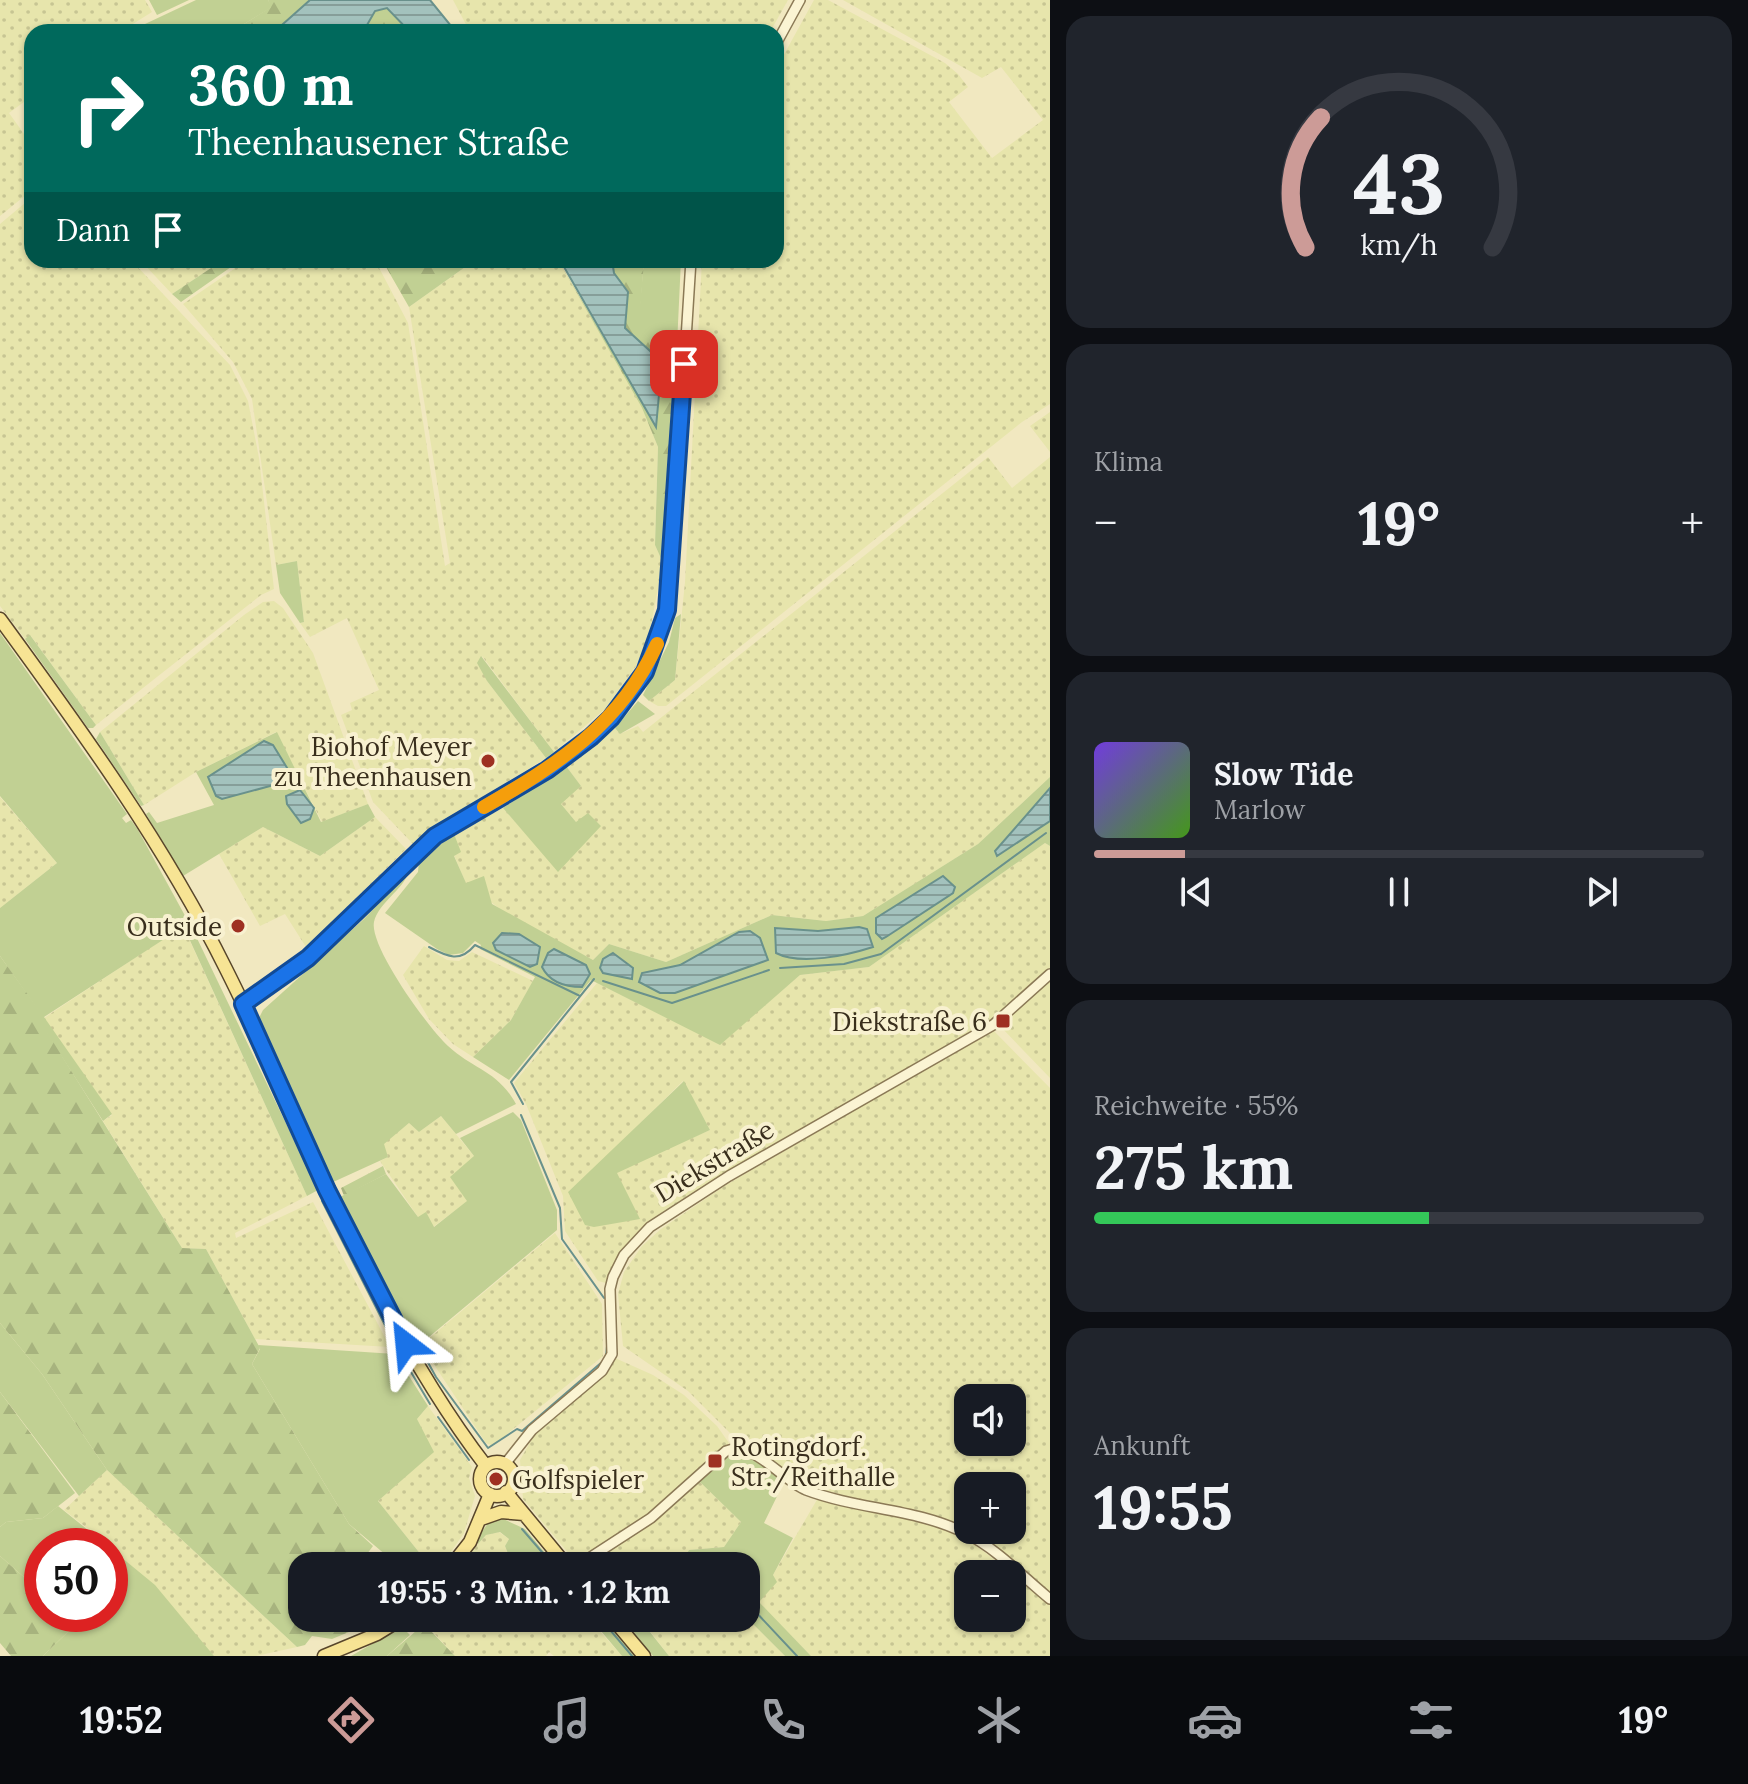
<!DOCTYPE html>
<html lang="de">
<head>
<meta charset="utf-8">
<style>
  :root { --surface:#171b24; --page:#20242c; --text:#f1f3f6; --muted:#9ea1a6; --line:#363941; --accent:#cc9b97 }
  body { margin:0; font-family:Lora,serif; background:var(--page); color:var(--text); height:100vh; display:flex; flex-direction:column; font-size:30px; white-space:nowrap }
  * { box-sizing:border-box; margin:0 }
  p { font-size:26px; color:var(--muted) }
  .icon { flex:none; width:44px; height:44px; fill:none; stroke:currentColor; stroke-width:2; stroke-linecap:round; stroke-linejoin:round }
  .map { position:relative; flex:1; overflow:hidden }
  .panel { display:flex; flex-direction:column; gap:16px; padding:16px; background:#0d0f14; width:698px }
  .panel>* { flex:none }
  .guide { position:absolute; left:24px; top:24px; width:760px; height:244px; border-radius:24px; box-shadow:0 2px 6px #0004; background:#00695c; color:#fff; overflow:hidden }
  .controls { position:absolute; left:954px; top:1384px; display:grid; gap:16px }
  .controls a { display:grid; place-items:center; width:72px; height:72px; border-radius:16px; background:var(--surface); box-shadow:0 2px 6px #0004; font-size:40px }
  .speed { position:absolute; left:24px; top:1528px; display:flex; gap:16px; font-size:40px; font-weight:700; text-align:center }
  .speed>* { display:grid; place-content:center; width:104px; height:104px; border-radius:50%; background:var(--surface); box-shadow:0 2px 6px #0004; line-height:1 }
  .speed .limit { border:12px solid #d22; background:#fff; color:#111 }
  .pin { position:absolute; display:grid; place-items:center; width:68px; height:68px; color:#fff; margin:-34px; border-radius:16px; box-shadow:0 4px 12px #0006 }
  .me { position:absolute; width:88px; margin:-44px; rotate:331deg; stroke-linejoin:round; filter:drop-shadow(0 0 6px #0008) }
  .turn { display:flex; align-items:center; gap:28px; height:168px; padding:0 32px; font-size:36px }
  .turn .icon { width:104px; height:104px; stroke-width:2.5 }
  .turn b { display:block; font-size:56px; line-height:68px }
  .then { display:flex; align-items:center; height:76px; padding:0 32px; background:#0003; gap:16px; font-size:30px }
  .big { font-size:60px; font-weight:700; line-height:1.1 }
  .panel .tile { flex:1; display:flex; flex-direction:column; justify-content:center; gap:12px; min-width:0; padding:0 28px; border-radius:24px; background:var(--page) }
  .panel .dial { align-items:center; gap:0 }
  .dial svg { height:208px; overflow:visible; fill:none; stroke:var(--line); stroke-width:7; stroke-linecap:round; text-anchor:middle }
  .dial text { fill:var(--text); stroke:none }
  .song { display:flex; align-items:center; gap:24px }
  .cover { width:96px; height:96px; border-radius:12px; background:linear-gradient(135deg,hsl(260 70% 55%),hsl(100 70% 35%)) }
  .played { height:8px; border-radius:4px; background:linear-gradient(90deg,var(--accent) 15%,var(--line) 15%) }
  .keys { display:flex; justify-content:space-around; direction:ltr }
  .heat { display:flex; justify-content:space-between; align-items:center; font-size:44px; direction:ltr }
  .charge { height:12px; border-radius:6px; background:linear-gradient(90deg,#34c759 55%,var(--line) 0) }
  .trip { position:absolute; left:288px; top:1552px; width:472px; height:80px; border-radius:24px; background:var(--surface); box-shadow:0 2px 6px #0004; font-weight:700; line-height:80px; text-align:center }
  .dock { display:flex; height:128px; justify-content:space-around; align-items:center; background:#090b0e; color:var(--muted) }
  .dock .icon { width:56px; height:56px }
  .dock .current { color:var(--accent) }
  .dock b { font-size:36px; color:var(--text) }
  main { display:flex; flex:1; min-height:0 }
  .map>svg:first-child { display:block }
  .farmland { fill:url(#farmland-dots); fill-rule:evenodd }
  .green { fill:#c1d093 }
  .forest { fill:url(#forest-firs) }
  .water { fill:url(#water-rules); stroke:#69918c; stroke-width:2 }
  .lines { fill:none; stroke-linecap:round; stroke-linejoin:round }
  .stream { stroke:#69918c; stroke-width:2 }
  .minor-casing { stroke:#8b7956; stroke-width:12 }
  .major-casing { stroke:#58462b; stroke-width:15 }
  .minor { stroke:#fbf4d3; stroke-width:9 }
  .major { stroke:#f7e494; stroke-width:12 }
  .route-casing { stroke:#114b97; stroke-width:20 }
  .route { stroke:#1a73e8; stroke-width:14 }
  .slow { stroke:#f59e0b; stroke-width:14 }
  .poi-dot { fill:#9e3022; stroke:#f8f1d0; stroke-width:3 }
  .labels { text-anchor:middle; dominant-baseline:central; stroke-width:8; stroke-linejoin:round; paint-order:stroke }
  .poi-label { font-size:26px; fill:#392e1c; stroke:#f8f1d0; text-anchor:end }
  .street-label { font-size:26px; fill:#392e1c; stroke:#f8f1d0 }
</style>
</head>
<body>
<main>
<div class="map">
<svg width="1050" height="1656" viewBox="0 0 1050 1656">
  <defs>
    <pattern id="farmland-dots" width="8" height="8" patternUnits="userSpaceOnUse" patternTransform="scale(2)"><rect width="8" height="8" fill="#e7e5ac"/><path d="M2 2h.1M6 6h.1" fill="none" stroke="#c7c593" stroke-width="1.8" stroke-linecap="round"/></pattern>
    <pattern id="forest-firs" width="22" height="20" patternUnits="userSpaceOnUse" patternTransform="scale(2)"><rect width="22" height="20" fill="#c1d093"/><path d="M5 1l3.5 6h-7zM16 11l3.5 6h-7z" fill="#a7b37e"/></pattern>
    <pattern id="water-rules" width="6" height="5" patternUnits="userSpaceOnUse" patternTransform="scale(2)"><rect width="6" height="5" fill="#a3c2bd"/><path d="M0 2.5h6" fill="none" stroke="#869e99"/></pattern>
  </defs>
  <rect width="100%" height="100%" fill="#f1e8c0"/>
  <path class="farmland" d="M 0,0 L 145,0 L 152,12 L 120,32 L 32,32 L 32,96 L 9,113 L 32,145 L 32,190 L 0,216 Z
    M 453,0 L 788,0 L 770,32 L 470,32 Z
    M 814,0 L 828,0 L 945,63 L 958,74 L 968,87 L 949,102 L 992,158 L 1043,120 L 1001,67 L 982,78 L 843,0 L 1050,0 L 1050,404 L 1022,422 L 666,706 L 658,706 L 649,701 L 675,680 L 685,582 L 702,260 L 776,260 L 776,69 Z
    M 32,197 L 32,260 L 131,260 L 230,365 L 248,401 L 259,458 L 274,589 L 261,595 L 96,725 L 31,636 L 25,639 L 0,606 L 0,224 Z
    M 140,260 L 223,260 L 172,294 Z
    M 247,260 L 375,260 L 408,323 L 445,566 L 450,563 L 409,307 L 475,260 L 558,260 L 642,408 L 658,447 L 655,545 L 663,563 L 648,640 L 636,666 L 605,709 L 554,752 L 482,656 L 487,681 L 546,758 L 445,820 L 413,844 L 373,802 L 341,715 L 352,710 L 350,703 L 379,690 L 347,618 L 310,637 L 300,623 L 304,622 L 297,561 L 276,565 L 252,399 L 233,362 L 183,304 Z
    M 1050,412 L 1050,452 L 1030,426 Z
    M 988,457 L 1012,488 L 1050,457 L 1050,777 L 978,844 L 863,916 L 826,921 L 772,915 L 666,962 L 609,944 L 593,960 L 514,919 L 466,884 L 454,855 L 454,834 L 503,808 L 559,871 L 576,822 L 560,803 L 581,786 L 566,766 L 615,728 L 620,734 L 638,726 L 643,732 Z
    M 274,601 L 283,608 L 313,653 L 368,804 L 322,822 L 276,732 L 196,772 L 144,805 L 100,732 L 244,615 L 263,602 Z
    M 0,797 L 57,863 L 0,908 Z
    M 375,817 L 406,849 L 306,947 L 285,914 L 260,926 L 219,854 L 263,827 L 320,856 Z
    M 1045,843 L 1050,846 L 1050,968 L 987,1024 L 731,1169 L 676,1206 L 613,1268 L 606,1283 L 598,1281 L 565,1231 L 563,1196 L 526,1104 L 514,1083 L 597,983 L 720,1044 L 800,975 L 869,967 ZM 683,1081 L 710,1130 L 568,1192 L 607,1156 Z
    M 183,926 L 307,1196 L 235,1233 L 236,1238 L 313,1202 L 390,1347 L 255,1339 L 206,1249 L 182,1248 L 103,1121 L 112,1115 L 44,1018 Z
    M 424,946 L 447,960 L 459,961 L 472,952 L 533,981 L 511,1020 L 473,1057 L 453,1044 L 429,1019 L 403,975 Z
    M 1050,981 L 1050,1078 L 1000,1026 Z
    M 993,1030 L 1050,1088 L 1050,1594 L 951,1522 L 803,1485 L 741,1444 L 688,1391 L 623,1346 L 618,1294 L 624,1272 L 642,1246 L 661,1229 L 726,1185 ZM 968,1398 L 1012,1398 L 1012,1442 L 968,1442 ZM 968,1486 L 1012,1486 L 1012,1530 L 968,1530 Z
    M 441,1116 L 474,1156 L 468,1201 L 433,1227 L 418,1217 L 380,1161 L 388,1157 L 383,1144 L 409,1123 L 419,1132 Z
    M 555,1233 L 602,1304 L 603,1356 L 501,1439 L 491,1445 L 486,1443 L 421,1345 Z
    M 615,1358 L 653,1375 L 684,1395 L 717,1426 L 729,1443 L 649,1515 L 607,1544 L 575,1561 L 523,1499 L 520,1460 L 536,1432 L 603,1373 Z
    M 428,1406 L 472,1467 L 469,1478 L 475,1496 L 464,1533 L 441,1566 L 432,1566 L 426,1561 L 378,1501 L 433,1452 L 417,1419 Z
    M 107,1470 L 297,1647 L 256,1656 L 214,1656 L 110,1546 L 64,1510 Z
    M 699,1481 L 741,1522 L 724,1547 L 689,1550 L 679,1566 L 646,1566 L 642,1561 L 601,1563 L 602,1554 Z
    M 818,1498 L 925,1521 L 969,1540 L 1050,1603 L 1050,1656 L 811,1656 L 758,1602 L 776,1582 L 773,1575 ZM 968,1574 L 1012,1574 L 1012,1618 L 968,1618 Z
    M 499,1532 L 509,1539 L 505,1546 L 513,1566 L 459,1566 L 486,1535 Z
    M 746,1617 L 785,1656 L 669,1656 L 646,1626 L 655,1618 Z
    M 412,1618 L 588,1618 L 622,1656 L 554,1656 L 549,1652 L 546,1656 L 455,1656 L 433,1632 L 416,1631 L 409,1621 Z"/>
  <path class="green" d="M 196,0 L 268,0 L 272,7 L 231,32 L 128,32 Z
    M 644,260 L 681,260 L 676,366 L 638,327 Z
    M 297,561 L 304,622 L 300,623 L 280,593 L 276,565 Z
    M 681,614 L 675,680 L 649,701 L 643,695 L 669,642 L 675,618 Z
    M 0,633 L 127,814 L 122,818 L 126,823 L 131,820 L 138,830 L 189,923 L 44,1017 L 112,1114 L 103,1121 L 39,1021 L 43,1017 L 0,956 L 0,908 L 57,863 L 0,796 Z
    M 30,635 L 96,725 L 93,728 L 88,728 L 25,639 Z
    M 481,656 L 554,752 L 546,758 L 487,681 L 477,663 Z
    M 638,701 L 655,714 L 620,734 L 615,728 Z
    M 100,732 L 144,805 L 141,806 L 96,739 Z
    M 277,732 L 321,822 L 368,804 L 375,817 L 320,856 L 263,827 L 183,876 L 146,814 L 149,812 L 157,823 L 214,805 L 196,772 Z
    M 566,766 L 581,786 L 561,804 L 576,822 L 588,813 L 601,826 L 558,872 L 503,808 Z
    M 1050,777 L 1050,846 L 1045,843 L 869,967 L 800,975 L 720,1045 L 591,980 L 509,1080 L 473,1057 L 511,1020 L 535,977 L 480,949 L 481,945 L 475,941 L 463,953 L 449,955 L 437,949 L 385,913 L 418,872 L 419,861 L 454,834 L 461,852 L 454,856 L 466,883 L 484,876 L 492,904 L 593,960 L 609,944 L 666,962 L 772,915 L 826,921 L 863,916 L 978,844 Z
    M 408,873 C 403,890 378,903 374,922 C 369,946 429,1029 448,1046 C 474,1070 497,1070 516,1104 L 456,1134 L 441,1116 L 419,1132 L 409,1123 L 384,1144 L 388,1157 L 331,1183 L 259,1018 L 263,1010 L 364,919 Z
    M 193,930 L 318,1190 L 307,1196 L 187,934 Z
    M 684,1081 L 710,1130 L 617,1173 L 640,1219 L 594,1227 L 585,1225 L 568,1192 Z
    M 513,1112 L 521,1120 L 557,1210 L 557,1230 L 417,1347 L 338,1198 L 386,1174 L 418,1217 L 426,1212 L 434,1227 L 467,1201 L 450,1177 L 474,1156 L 460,1138 Z
    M 0,1323 L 42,1374 L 107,1470 L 79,1496 L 0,1392 Z
    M 258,1345 L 395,1354 L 428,1406 L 417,1419 L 434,1452 L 378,1501 L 426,1561 L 422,1566 L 399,1566 L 349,1524 L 252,1364 L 260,1349 Z
    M 736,1451 L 757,1461 L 784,1482 L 764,1523 L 793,1538 L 773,1575 L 777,1582 L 759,1602 L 811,1656 L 785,1656 L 746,1617 L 746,1566 L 679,1566 L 689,1550 L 724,1547 L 741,1522 L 699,1481 L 727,1454 Z
    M 58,1506 L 108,1546 L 42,1546 L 42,1593 L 0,1556 L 0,1527 L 6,1522 L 43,1518 Z
    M 499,1517 L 525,1529 L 556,1566 L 513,1566 L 505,1546 L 509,1539 L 500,1532 L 486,1535 L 478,1544 L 477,1539 L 488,1523 Z
    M 110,1548 L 155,1585 L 214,1656 L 43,1656 L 76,1624 L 65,1614 L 110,1614 Z
    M 590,1618 L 602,1618 L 635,1656 L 622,1656 Z
    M 621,1618 L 655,1618 L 646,1627 L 669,1656 L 653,1656 Z
    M 402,1627 L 410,1635 L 387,1656 L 351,1656 Z"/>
  <path class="forest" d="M 149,0 L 189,0 L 157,15 Z
    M 268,0 L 310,0 L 274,32 L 231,32 L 271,7 Z
    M 388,8 L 410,32 L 363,32 L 375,11 Z
    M 223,260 L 241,260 L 181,302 L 172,294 Z
    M 382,260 L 411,260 L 422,267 L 443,263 L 444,260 L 455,264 L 475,260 L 409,307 Z
    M 558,260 L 656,426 L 662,362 L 625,328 L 628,292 L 614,273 L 612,260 L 644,260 L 639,327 L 676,366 L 663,563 L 655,545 L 658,447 L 642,408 Z
    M 0,956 L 44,1017 L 40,1021 L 182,1248 L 206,1249 L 260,1348 L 252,1364 L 349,1524 L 373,1546 L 358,1566 L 302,1566 L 302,1618 L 378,1620 L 332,1639 L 312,1636 L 305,1645 L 297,1647 L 107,1470 L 42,1374 L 0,1323 Z
    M 383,1166 L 386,1174 L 344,1196 L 341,1188 Z
    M 0,1392 L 75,1493 L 43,1518 L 6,1522 L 0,1527 Z
    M 0,1556 L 42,1593 L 42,1614 L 65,1614 L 76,1624 L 43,1656 L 11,1656 L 0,1643 Z
    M 416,1631 L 432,1632 L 455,1656 L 387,1656 Z"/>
  <path class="water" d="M 310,0 L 430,0 L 456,32 L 410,32 L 387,8 L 375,11 L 363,32 L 274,32 Z
    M 560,260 L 612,260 L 614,273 L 628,292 L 625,328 L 662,362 L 656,427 Z
    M 264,741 L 273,745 L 289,771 L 285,782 L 222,799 L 216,796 L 208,777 Z
    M 1050,788 L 1050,821 L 997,856 L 995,851 Z
    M 300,790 L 314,808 L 310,819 L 301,823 L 287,804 L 286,796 Z
    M 943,876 L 955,887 L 953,893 L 886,937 L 882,939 L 876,933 L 876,918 Z
    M 859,927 L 867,929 L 873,947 C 848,955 801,966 776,953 L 775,928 L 818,931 Z
    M 750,931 L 760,938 L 768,960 L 675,993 L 660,993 L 639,982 L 642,973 L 680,965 L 739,932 Z
    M 502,933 L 519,934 L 540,947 L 537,964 L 530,967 L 496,950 L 493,943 Z
    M 554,949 L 586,965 L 590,974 L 582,987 C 565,987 550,983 542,967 L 548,953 Z
    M 613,953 L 633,968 L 632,979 L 603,973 L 600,968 L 603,959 Z"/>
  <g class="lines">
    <path class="stream" d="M 644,657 L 659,609 L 665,563
      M 615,704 L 636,673
      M 547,761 L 600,720
      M 429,947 C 448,957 460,963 475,945 L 580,996
      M 309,948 L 404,855
      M 780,968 L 844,964 L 881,954 L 1046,833
      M 603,981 L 672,1003 L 769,970
      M 523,1104 L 511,1082 L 594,979
      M 521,1115 L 560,1208 L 562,1239 L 604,1298
      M 322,1201 L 395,1345
      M 420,1348 L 436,1377 L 488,1448 L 517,1429 L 522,1431 L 602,1362
      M 399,1352 L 430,1404
      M 606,1357 L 607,1346
      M 438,1417 L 469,1460
      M 522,1529 L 554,1566
      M 753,1609 L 797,1656
      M 600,1618 L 632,1656"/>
    <g class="minor-casing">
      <path id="minor" d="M 776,44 L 800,0
        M 243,1004 C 285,975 324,946 361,910 C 386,886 407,858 434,837 C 458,819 487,806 512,791 C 603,738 658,684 671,577 L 691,260
        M 505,1464 L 532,1430 L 602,1371 L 612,1354 L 610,1289 L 613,1277 L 624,1255 L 650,1227 L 729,1176 L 993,1025 L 1050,974
        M 577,1566 L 651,1518 L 726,1451 C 752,1439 783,1481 806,1490 C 859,1510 916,1508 967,1534 C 997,1549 1024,1578 1050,1599"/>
    </g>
    <g class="major-casing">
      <path id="major" d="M 0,619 C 82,731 164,844 226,969 C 310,1136 371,1316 486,1466
        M480 1479a17 17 0 1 1 34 0a17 17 0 1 1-34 0Z
        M 506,1492 L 567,1566
        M 481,1519 L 501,1512 L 524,1514
        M 451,1566 L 470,1542 L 490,1494
        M 612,1618 L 644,1656
        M 324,1656 L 377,1634 L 403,1618"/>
    </g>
    <use href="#minor" class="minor"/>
    <use href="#major" class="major"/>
  </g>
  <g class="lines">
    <g class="route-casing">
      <path id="route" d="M 406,1344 L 327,1190 L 243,1004 L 308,958 L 435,836 L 547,770 L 591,737 L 611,718 L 645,672 L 667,610 L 684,364"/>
    </g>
    <use href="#route" class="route"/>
    <path class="slow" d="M 484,807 C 557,765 621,724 657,644"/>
  </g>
  <g class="poi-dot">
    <circle cx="488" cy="761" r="8"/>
    <circle cx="238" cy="926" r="8"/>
    <rect x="995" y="1013" width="16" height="16" rx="4"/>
    <rect x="707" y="1453" width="16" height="16" rx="4"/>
    <circle cx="496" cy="1479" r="8"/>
  </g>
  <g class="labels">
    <g class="poi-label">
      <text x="472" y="746">Biohof Meyer<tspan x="472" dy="30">zu Theenhausen</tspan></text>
      <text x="222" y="926">Outside</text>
      <text x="987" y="1021">Diekstraße 6</text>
      <text x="731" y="1446" text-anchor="start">Rotingdorf.<tspan x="731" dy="30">Str./Reithalle</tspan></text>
      <text x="512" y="1479" text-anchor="start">Golfspieler</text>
    </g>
    <g class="street-label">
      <text transform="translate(714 1161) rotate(-31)">Diekstraße</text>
    </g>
  </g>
</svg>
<div class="controls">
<a><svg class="icon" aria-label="sound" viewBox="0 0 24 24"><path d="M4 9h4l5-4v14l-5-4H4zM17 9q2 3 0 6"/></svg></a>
<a>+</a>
<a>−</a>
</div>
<div class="speed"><div class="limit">50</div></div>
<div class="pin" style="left:684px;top:364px;background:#d93025"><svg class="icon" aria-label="arrive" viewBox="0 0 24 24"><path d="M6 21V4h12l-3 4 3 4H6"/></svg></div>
<svg class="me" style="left:406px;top:1344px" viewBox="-20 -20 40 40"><path d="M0-17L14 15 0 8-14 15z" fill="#1a73e8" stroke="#fff" stroke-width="4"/></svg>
<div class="trip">19:55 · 3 Min. · 1.2 km</div>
<div class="guide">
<div class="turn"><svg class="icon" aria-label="right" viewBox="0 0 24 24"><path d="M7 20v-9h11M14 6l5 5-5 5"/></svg><div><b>360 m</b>Theenhausener Straße</div></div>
<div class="then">Dann<svg class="icon" aria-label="arrive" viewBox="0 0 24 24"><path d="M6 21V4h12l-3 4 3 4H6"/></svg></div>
</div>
</div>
<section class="panel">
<div class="tile dial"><svg viewBox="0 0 100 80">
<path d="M14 69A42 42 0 1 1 86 69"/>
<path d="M14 69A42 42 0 0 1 20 19" stroke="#cc9b97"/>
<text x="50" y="56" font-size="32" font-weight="700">43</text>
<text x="50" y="72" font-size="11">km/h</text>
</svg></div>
<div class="tile"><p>Klima</p>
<div class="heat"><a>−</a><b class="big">19°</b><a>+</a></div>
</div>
<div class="tile">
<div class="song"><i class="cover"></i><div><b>Slow Tide</b><p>Marlow</p></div></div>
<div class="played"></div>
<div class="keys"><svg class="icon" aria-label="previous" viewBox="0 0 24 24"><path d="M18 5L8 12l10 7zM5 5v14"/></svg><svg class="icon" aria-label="pause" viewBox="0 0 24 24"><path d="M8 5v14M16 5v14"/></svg><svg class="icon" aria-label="next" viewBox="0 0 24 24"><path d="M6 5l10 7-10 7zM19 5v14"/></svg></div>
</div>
<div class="tile"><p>Reichweite · 55%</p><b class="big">275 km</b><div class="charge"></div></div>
<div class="tile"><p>Ankunft</p><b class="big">19:55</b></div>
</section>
</main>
<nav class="dock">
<b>19:52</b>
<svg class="icon current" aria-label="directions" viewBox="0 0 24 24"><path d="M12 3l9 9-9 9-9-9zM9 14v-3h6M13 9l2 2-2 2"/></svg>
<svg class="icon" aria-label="music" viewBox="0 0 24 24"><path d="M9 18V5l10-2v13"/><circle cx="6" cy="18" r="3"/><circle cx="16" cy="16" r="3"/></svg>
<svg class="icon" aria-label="phone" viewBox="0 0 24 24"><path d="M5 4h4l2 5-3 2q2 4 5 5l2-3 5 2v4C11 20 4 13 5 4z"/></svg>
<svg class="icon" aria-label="climate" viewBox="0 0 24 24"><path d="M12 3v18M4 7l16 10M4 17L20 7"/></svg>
<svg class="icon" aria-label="car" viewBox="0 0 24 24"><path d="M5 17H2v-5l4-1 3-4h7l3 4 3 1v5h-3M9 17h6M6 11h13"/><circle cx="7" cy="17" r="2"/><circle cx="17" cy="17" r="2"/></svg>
<svg class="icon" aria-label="filters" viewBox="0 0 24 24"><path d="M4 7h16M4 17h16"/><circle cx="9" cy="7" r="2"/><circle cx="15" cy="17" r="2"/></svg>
<b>19°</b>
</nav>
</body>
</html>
